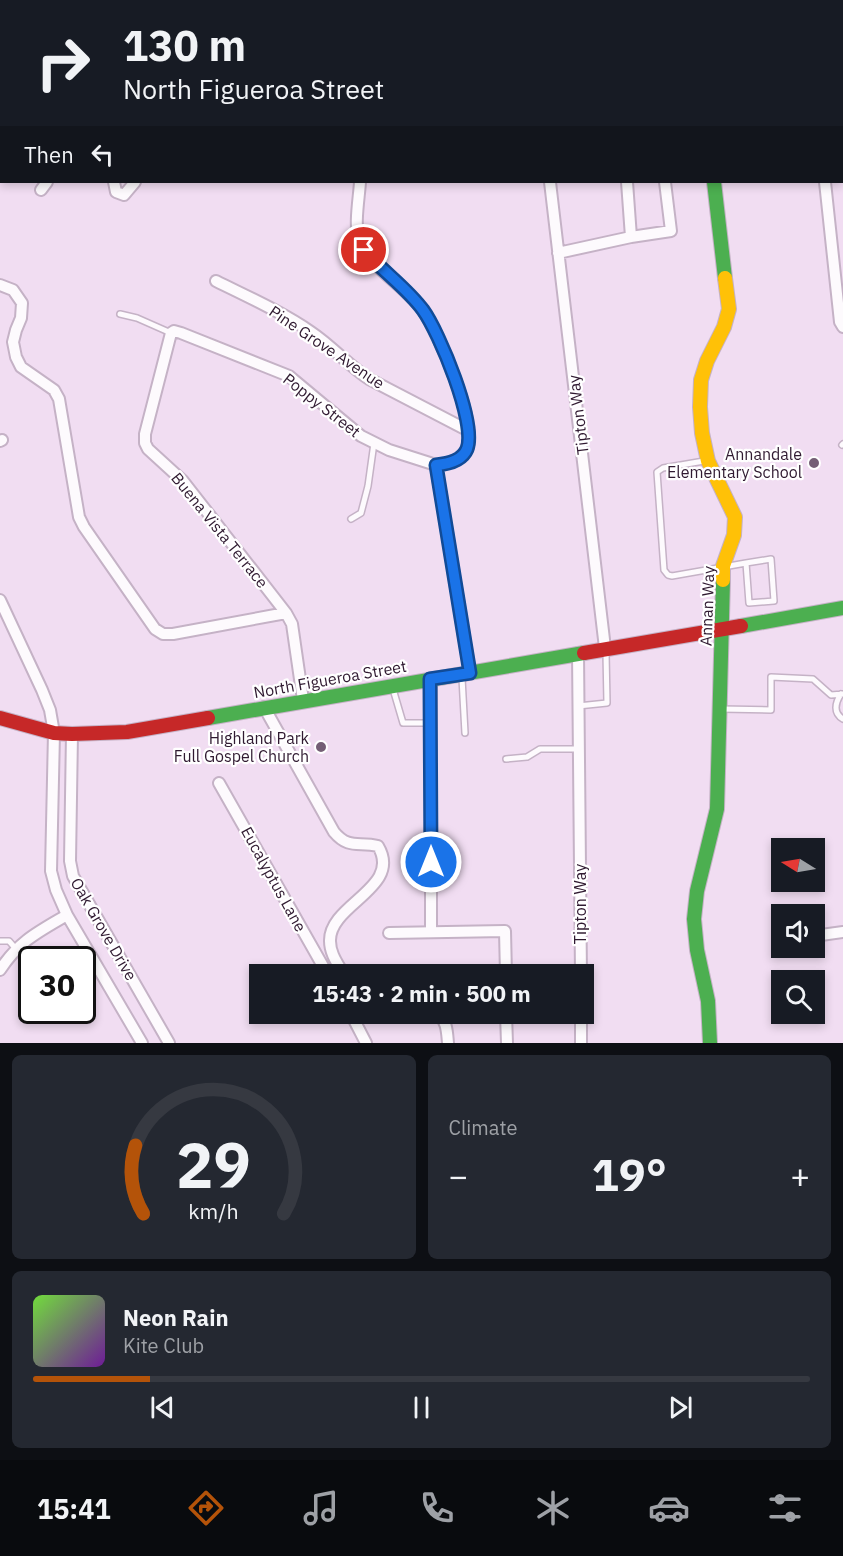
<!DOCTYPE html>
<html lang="en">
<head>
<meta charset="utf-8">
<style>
  :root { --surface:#171b24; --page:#242831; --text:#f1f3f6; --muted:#9ea1a6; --line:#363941; --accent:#b45309 }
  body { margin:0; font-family:"IBM Plex Sans",sans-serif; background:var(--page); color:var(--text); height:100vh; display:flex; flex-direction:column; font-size:22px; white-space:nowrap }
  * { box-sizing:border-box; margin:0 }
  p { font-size:20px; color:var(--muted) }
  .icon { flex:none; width:33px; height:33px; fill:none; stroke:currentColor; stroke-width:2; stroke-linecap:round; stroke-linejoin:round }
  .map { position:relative; height:1043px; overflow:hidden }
  .panel { display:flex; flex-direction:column; gap:12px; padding:12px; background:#0d0f14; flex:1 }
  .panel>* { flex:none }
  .top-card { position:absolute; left:0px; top:0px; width:843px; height:183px; box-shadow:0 3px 9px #0003; background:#171b24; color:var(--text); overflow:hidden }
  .needle { width:39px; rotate:281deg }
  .buttons { position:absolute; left:771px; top:838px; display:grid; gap:12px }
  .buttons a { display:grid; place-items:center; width:54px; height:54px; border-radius:0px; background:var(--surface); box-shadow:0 3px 9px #0003; font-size:30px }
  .speed { position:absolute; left:18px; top:946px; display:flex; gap:12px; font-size:30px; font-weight:700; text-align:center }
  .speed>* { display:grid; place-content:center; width:78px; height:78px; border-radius:50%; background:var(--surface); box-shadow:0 3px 9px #0003; line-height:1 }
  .speed .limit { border:3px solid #111; border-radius:9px; background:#fff; color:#111 }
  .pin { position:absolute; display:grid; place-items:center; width:51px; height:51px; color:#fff; margin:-26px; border:3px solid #fff; border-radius:50%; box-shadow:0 2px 6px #0007 }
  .me { position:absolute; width:66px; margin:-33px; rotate:0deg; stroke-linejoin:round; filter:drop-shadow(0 0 4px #0008) }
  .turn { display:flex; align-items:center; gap:21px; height:126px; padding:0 24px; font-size:27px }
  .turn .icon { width:78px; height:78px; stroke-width:2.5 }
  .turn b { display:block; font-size:42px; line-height:51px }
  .then { display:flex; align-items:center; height:57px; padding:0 24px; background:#0003; gap:12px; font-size:22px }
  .big { font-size:45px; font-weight:700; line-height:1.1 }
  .panel .card { flex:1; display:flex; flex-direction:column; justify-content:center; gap:9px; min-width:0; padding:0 21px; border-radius:9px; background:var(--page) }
  .panel .dial { align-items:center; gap:0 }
  .dial svg { height:156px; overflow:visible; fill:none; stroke:var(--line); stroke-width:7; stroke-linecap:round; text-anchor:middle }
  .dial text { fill:var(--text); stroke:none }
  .song { display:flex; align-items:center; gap:18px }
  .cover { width:72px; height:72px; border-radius:9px; background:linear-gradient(135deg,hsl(100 70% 55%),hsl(280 70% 35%)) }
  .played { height:6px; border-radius:3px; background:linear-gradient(90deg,var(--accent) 15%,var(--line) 15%) }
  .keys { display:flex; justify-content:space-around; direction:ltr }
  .heat { display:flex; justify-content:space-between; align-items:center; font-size:33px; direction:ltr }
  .panel .tiles { flex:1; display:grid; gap:12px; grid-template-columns:1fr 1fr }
  .card:last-child { grid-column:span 2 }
  .trip { position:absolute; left:249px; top:964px; width:345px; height:60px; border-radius:0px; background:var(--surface); box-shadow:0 3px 9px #0003; font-weight:700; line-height:60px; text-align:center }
  .dock { display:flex; height:96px; justify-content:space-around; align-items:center; background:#090b0e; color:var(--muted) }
  .dock .icon { width:42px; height:42px }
  .dock .on { color:var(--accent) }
  .dock b { font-size:27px; color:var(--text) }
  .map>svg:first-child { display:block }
  .grass { fill:url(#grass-tufts) }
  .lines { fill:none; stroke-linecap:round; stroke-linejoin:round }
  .lane-casing { stroke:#c5b2c6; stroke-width:8 }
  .street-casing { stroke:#c5b2c6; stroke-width:14 }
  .fast-casing { stroke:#c5b2c6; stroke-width:16 }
  .slow-casing { stroke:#c5b2c6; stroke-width:16 }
  .jam-casing { stroke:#c5b2c6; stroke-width:16 }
  .lane { stroke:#fdfafd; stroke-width:5 }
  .street { stroke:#fdfafd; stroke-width:10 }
  .fast { stroke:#4caf50; stroke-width:14 }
  .slow { stroke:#ffc107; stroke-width:14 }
  .jam { stroke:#c62828; stroke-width:14 }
  .route-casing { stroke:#114b97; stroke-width:15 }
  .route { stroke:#1a73e8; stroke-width:10 }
  .poi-dot { fill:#745e75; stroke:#fff; stroke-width:2 }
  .labels { text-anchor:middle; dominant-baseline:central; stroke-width:4.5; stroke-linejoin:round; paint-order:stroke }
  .street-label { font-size:16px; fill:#301a31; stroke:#fff }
  .poi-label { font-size:16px; fill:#301a31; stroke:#fff; text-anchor:end }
</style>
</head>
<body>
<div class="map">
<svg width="843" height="1043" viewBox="0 0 843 1043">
  <defs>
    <pattern id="grass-tufts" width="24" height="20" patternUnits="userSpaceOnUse" patternTransform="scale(1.5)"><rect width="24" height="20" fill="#edcda6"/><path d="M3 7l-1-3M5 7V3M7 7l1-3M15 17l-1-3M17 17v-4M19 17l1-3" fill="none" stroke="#ccaf8f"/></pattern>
  </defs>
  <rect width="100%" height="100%" fill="#f1ddf2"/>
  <path class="grass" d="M 603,0 L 843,0 L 843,120 L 842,121 L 842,2 Z"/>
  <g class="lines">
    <g class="lane-casing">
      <path id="lane" d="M 120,314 L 137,318 L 171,333
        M 842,445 L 843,444
        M 704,461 L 663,468 L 657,472 L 664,570 L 668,575 L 672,576 L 746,563 L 749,603 L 774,601 L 771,559 L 746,563
        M 351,519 L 361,513 L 368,486 L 374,443
        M 462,678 L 465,733
        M 393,689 L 403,723 L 431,723
        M 841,694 C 835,703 833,713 843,719
        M 578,706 L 607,703 L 606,653
        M 721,709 L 771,710 L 771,677 L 813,679 L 831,695 L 843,694
        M 506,759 L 527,757 L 540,749 L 579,749
        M 0,941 L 9,941 L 16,949"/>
    </g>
    <g class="street-casing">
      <path id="street" d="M 135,0 L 139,2
        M 47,2 L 52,0
        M 206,2 L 206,0
        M 258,2 L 259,0
        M 0,17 L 2,18
        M 0,118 L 2,118
        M 842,141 L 843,141
        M 114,182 L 116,192 L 124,195 L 135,182
        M 360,182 C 359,199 354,224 359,241 C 368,266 408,288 424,312 C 439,335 478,424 467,449 C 462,461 448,464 436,465 L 470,673
        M 550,182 L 605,648
        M 825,182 L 840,322 L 843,327
        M 41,190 L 47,182
        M 631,237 L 671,231 L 665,182
        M 558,253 L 631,237 L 627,182
        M 216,281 C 248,297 282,312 311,332 C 332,346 348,365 369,379 L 469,431
        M 0,285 L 13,290 L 22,303 L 21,318 L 16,330 L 13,342 L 16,357 L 21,367 L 54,390 L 59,399 L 79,517 L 84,527 L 155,629 L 163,634 L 173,634 L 286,613
        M 0,441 L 2,440
        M 0,600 L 42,690 L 50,710 L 54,733 L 51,871 L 56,890 L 67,915 L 142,1043
        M 578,653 L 581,975
        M 431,679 L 431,932
        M 303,700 L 292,624 L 286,613 L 183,481 L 148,449 L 145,443 L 145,434 L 171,333 L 174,331 L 181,333 L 289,376 L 361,436 L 389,450 L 436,465
        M 264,707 L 334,832 C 349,850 359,841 378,846 C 403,888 329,904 330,941 C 330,954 338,964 344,975
        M 72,734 L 70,861 L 73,876 L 169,1043
        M 219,783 L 328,975
        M 389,933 L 505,931 L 506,975
        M 814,936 L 843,932
        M 0,970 C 19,941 38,932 67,915
        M 351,1014 L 366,1043
        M 438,1014 C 447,1021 447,1032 448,1043
        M 506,1014 L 507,1043
        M 581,1014 L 581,1043"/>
    </g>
    <g class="fast-casing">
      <path id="fast" d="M 714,182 L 725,278
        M 741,626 L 843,608
        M 208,718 L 584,653
        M 710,1043 L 708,1001 L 697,950 L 694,919 L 697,891 L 717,809 L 723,580"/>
    </g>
    <g class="slow-casing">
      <path id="slow" d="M 723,580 L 723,566 L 734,535 L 735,517 L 708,461 L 702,433 L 700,407 L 701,380 L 707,361 L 724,327 L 729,309 L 725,278"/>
    </g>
    <g class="jam-casing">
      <path id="jam" d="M 584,653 L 741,626
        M 0,718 L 54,733 L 72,734 L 127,732 L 208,718"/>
    </g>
    <use href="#lane" class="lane"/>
    <use href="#street" class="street"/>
    <use href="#fast" class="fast"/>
    <use href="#slow" class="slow"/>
    <use href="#jam" class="jam"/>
  </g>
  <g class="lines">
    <g class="route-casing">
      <path id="route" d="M 364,250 C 382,271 407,288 423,310 C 439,332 477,423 467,449 C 462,461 448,464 436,465 L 470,673 L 430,679 L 431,862"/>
    </g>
    <use href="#route" class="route"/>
  </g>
  <g class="poi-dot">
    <circle cx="814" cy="463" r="6"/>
    <circle cx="321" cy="747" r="6"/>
  </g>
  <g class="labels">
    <g class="street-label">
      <text transform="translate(327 347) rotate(34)">Pine Grove Avenue</text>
      <text transform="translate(322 405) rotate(38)">Poppy Street</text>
      <text transform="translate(578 415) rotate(-97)">Tipton Way</text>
      <text transform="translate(220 530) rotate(51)">Buena Vista Terrace</text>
      <text transform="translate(707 606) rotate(-88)">Annan Way</text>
      <text transform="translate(330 679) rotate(-10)">North Figueroa Street</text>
      <text transform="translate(274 879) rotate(61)">Eucalyptus Lane</text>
      <text transform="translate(580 904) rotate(-90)">Tipton Way</text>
      <text transform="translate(104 929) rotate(60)">Oak Grove Drive</text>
    </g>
    <g class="poi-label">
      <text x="802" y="454">Annandale<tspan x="802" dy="18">Elementary School</tspan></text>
      <text x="309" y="738">Highland Park<tspan x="309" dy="18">Full Gospel Church</tspan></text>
    </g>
  </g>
</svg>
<div class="buttons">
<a><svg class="needle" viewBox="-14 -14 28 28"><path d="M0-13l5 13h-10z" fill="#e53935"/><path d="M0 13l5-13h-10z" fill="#9ea1a6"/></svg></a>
<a><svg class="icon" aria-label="sound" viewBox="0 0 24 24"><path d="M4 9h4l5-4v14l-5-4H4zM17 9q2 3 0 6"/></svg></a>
<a><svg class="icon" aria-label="search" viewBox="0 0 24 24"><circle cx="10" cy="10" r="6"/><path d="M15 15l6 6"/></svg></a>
</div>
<div class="speed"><div class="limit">30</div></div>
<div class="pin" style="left:364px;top:250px;background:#d93025"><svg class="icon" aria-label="arrive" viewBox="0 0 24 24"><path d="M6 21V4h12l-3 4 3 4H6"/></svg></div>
<svg class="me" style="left:431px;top:862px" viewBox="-20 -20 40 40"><circle r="17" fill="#1a73e8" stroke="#fff" stroke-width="3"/><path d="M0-11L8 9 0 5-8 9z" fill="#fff"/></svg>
<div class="trip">15:43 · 2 min · 500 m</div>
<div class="top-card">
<div class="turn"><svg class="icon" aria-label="right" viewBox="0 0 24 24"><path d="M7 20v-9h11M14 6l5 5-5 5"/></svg><div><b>130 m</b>North Figueroa Street</div></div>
<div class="then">Then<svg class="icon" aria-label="left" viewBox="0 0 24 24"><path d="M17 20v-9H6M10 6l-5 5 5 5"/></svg></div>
</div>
</div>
<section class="panel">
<div class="tiles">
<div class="card dial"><svg viewBox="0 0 100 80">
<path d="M14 69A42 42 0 1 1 86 69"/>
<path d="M14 69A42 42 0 0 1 10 34" stroke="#b45309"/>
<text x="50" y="56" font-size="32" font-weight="700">29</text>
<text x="50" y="72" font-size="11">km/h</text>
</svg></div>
<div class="card"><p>Climate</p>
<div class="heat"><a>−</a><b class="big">19°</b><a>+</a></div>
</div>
<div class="card">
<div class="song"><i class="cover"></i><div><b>Neon Rain</b><p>Kite Club</p></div></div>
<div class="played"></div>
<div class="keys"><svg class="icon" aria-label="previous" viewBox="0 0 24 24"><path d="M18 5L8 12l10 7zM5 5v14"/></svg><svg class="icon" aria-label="pause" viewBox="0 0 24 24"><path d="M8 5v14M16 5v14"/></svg><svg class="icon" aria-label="next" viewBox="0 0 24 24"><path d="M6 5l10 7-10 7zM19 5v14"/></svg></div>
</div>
</div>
</section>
<nav class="dock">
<b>15:41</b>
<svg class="icon on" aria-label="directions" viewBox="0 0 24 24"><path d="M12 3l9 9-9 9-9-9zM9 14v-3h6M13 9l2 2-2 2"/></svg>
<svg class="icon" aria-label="music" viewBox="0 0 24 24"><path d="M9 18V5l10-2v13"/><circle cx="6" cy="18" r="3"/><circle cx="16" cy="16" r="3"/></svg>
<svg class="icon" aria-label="phone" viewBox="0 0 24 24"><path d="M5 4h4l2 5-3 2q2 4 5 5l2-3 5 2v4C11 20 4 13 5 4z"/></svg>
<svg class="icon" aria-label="climate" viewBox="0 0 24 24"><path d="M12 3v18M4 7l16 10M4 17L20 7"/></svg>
<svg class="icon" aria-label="car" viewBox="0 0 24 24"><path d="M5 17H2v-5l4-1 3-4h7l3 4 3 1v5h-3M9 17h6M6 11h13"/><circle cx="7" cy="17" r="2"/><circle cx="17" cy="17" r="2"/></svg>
<svg class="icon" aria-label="filters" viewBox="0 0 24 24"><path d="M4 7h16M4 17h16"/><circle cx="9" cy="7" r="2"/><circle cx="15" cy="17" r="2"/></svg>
</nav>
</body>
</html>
